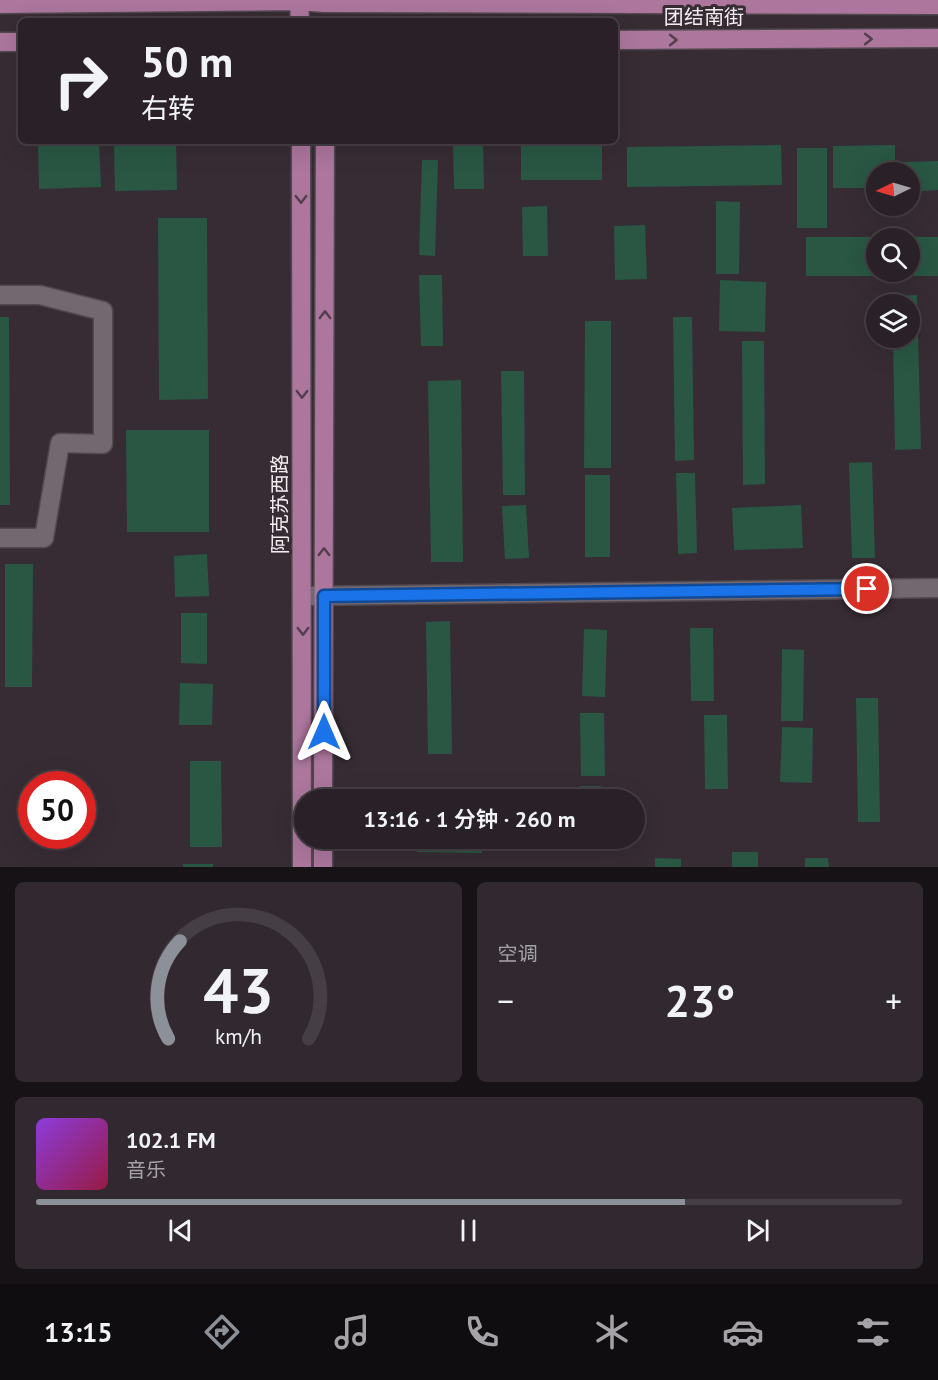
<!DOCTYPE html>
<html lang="zh">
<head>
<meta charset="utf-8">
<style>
  :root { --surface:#292127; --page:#31292f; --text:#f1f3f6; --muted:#a5a3a7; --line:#453e44; --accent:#8c9099 }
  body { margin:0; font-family:"PT Sans","Noto Sans SC",sans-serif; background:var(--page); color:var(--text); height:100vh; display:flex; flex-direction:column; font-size:22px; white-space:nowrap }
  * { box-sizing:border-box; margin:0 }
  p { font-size:20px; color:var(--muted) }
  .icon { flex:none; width:33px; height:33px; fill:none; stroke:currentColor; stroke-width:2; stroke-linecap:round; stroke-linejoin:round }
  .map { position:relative; height:867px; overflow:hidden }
  .sheet { display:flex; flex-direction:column; gap:15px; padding:15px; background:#171215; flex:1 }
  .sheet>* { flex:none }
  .banner { position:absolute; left:18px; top:18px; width:600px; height:126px; border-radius:9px; box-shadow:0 6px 24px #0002,0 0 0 2px var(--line); background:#292127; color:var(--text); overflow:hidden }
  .needle { width:39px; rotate:265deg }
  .buttons { position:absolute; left:866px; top:162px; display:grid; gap:12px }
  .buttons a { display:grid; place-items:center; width:54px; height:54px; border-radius:50%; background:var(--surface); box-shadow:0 6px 24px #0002,0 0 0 2px var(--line); font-size:30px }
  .speed { position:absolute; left:18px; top:771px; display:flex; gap:12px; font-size:30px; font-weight:700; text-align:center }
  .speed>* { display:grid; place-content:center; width:78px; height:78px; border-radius:50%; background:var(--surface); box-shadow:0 6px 24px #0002,0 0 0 2px var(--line); line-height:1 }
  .speed .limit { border:9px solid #d22; background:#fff; color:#111 }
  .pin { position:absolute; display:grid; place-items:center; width:51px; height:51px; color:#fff; margin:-26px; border:3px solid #fff; border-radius:50%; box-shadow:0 2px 6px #0007 }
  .me { position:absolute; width:66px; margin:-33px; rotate:0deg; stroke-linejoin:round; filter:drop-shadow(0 0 4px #0008) }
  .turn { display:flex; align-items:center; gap:21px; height:126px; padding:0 24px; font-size:27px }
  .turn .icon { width:78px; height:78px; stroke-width:2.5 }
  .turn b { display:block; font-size:42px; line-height:51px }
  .big { font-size:45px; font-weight:600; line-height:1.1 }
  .sheet .tile { flex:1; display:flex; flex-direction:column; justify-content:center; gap:9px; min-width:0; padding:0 21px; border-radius:9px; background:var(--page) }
  .sheet .dial { align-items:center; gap:0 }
  .dial svg { height:156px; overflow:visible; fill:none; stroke:var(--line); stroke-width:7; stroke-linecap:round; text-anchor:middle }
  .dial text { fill:var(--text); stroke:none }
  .song { display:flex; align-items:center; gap:18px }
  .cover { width:72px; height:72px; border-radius:9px; background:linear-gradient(135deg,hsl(270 70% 55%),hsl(340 70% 35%)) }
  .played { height:6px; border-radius:3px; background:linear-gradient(90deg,var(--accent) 75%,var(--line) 75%) }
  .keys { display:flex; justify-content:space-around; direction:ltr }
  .heat { display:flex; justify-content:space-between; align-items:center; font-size:33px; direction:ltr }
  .sheet .tiles { flex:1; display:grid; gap:15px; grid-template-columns:1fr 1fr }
  .tile:last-child { grid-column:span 2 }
  .trip { position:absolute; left:294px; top:789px; width:351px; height:60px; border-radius:30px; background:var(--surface); box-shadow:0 6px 24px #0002,0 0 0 2px var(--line); font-weight:600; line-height:60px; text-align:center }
  .menu { display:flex; height:96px; justify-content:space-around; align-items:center; background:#100d10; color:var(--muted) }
  .menu .icon { width:42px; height:42px }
  .menu .current { color:var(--accent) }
  .menu b { font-size:27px; color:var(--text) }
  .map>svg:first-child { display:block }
  .building { fill:#295744 }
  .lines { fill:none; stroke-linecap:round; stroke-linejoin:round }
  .minor-casing { stroke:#51494e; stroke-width:21 }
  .major-casing { stroke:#51494e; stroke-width:21 }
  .minor { stroke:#746870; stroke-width:18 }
  .major { stroke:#ac769d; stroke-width:18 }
  .oneway { stroke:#543e4e }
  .route-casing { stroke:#114b97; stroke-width:15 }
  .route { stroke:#1a73e8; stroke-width:10 }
  .labels { text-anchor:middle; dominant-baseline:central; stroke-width:6; stroke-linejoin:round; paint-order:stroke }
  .street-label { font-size:20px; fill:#f3ecf0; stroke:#372c34 }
</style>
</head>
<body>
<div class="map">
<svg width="938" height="867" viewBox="0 0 938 867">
  <rect width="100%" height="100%" fill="#372c34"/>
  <path class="building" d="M 114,141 L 176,141 L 177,190 L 115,191 Z
    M 521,141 L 602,141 L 602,180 L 521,180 Z
    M 99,142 L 101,187 L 39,189 L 38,144 Z
    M 453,144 L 483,144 L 484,189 L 454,189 Z
    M 781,145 L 782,185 L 627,187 L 627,147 Z
    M 895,145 L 895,172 L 876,172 L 876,188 L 833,188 L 833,146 Z
    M 797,148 L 827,148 L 827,228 L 797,228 Z
    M 422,160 L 438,160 L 435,256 L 419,255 Z
    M 938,161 L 938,190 L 909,192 L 909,172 L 905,172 L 904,162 Z
    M 716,201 L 740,202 L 739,274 L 716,274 Z
    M 547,206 L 548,256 L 523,256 L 522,207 Z
    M 158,218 L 207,218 L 208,399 L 159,400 Z
    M 645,225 L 647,279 L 615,280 L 614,226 Z
    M 806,237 L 876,237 L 876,272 L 909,272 L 909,237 L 938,237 L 938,276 L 806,276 Z
    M 419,275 L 442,275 L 443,346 L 421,346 Z
    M 720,280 L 766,282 L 765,332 L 719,331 Z
    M 917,295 L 921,449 L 895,450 L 893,338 L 909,338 L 909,304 L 892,304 L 892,296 Z
    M 0,317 L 9,317 L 10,505 L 0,505 Z
    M 673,317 L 692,317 L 694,460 L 675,461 Z
    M 585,321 L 611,321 L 611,468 L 584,468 Z
    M 742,341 L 764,341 L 765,484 L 743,485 Z
    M 501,371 L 524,371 L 525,495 L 503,495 Z
    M 461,380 L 463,562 L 431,562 L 428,381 Z
    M 126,430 L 209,430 L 209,532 L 127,532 Z
    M 872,462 L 875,558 L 852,558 L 849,463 Z
    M 676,473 L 695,473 L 697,553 L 678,554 Z
    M 585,475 L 610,475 L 610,557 L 585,557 Z
    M 526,505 L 529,558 L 505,559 L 502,506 Z
    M 801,505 L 803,548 L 734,550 L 732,508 Z
    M 207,554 L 209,596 L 175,597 L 174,556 Z
    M 5,564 L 33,564 L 32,687 L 5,687 Z
    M 181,613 L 207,613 L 207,664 L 181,663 Z
    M 450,621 L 452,754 L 428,754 L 426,622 Z
    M 690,628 L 713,628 L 714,701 L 691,701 Z
    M 584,629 L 607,630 L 605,697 L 582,696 Z
    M 782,649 L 804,650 L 803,721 L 781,721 Z
    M 180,683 L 213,684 L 212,725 L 179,725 Z
    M 856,698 L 878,698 L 880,822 L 858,822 Z
    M 580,713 L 604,713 L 605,776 L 581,776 Z
    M 704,715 L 727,715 L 728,789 L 705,789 Z
    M 782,727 L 813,728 L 812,783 L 780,782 Z
    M 190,761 L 221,761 L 222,847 L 190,847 Z
    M 579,786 L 601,786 L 601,800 L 579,800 Z
    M 417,797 L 483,797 L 483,800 L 417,800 Z
    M 417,838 L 483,838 L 482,853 L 417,852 Z
    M 732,852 L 758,852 L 758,867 L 732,867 Z
    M 655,858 L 681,859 L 681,867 L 655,867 Z
    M 805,858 L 828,858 L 829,867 L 805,867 Z
    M 183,864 L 213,864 L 213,867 L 183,867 Z"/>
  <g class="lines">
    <g class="minor-casing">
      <path id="minor" d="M 0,295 L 40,295 L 103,311 L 103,444 L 60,443 L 44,538 L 0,538
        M 303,596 L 938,588"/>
    </g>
    <g class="major-casing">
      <path id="major" d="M 299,0 L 300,21
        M 0,4 L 299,1 L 324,3 L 938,5
        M 615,40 L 938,38
        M 0,42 L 21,42
        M 301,141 L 302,867
        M 323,800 L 325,141
        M 323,867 L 323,838"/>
    </g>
    <use href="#minor" class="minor"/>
    <use href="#major" class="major"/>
  </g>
  <defs><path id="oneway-chevron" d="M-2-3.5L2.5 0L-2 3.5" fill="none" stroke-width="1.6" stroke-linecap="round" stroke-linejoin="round" transform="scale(1.5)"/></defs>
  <g class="oneway">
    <use href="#oneway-chevron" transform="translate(868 39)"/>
    <use href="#oneway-chevron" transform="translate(673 40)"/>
    <use href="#oneway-chevron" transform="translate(301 199) rotate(90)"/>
    <use href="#oneway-chevron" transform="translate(325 315) rotate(-90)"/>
    <use href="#oneway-chevron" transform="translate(302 394) rotate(90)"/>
    <use href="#oneway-chevron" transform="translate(324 552) rotate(-90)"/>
    <use href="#oneway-chevron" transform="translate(303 631) rotate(90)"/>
  </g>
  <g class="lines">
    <g class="route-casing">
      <path id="route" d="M 324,732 L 324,596 L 867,589"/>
    </g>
    <use href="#route" class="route"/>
  </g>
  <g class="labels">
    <g class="street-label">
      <text x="704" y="17">团结南街</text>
      <text transform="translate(280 504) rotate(-90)">阿克苏西路</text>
    </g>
  </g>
</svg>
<div class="buttons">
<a><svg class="needle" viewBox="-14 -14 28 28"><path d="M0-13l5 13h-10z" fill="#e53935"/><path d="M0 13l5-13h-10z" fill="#a5a3a7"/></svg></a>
<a><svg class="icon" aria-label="search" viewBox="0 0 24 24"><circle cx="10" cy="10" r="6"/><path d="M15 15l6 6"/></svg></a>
<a><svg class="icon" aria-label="layers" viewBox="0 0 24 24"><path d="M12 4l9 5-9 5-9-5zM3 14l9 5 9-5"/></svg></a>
</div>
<div class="speed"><div class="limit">50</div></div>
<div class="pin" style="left:867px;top:589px;background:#d93025"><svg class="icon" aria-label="arrive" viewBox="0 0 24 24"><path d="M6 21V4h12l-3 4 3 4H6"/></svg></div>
<svg class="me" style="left:324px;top:732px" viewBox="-20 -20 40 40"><path d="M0-17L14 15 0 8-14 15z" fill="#1a73e8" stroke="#fff" stroke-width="4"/></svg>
<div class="trip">13:16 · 1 分钟 · 260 m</div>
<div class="banner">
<div class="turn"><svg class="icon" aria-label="right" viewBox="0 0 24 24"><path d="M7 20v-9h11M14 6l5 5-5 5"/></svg><div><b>50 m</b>右转</div></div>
</div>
</div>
<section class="sheet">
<div class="tiles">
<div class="tile dial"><svg viewBox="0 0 100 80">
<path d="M14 69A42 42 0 1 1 86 69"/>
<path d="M14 69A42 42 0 0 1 20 19" stroke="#8c9099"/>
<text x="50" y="56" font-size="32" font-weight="700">43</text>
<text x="50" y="72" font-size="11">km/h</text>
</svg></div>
<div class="tile"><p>空调</p>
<div class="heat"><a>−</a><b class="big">23°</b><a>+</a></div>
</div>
<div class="tile">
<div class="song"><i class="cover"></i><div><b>102.1 FM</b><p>音乐</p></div></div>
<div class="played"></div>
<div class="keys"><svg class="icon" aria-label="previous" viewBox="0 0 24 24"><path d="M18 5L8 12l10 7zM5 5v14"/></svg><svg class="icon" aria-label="pause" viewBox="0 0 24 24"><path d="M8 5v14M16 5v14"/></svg><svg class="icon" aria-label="next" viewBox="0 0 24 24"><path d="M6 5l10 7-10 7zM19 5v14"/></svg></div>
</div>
</div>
</section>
<nav class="menu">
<b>13:15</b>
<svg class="icon current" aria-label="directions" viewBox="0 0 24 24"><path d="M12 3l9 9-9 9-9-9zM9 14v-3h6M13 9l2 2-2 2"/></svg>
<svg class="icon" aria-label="music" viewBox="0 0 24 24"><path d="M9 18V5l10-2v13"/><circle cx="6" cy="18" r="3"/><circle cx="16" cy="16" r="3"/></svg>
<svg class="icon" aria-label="phone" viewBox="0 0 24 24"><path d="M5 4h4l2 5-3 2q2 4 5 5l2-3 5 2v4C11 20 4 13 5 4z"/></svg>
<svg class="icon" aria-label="climate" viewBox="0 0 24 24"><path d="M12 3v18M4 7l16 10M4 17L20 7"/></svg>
<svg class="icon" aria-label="car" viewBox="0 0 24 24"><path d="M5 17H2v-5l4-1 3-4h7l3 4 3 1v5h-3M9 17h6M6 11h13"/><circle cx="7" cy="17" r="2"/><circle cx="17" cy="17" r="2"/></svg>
<svg class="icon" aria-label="filters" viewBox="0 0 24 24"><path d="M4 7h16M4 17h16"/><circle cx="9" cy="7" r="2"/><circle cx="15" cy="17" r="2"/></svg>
</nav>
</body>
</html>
